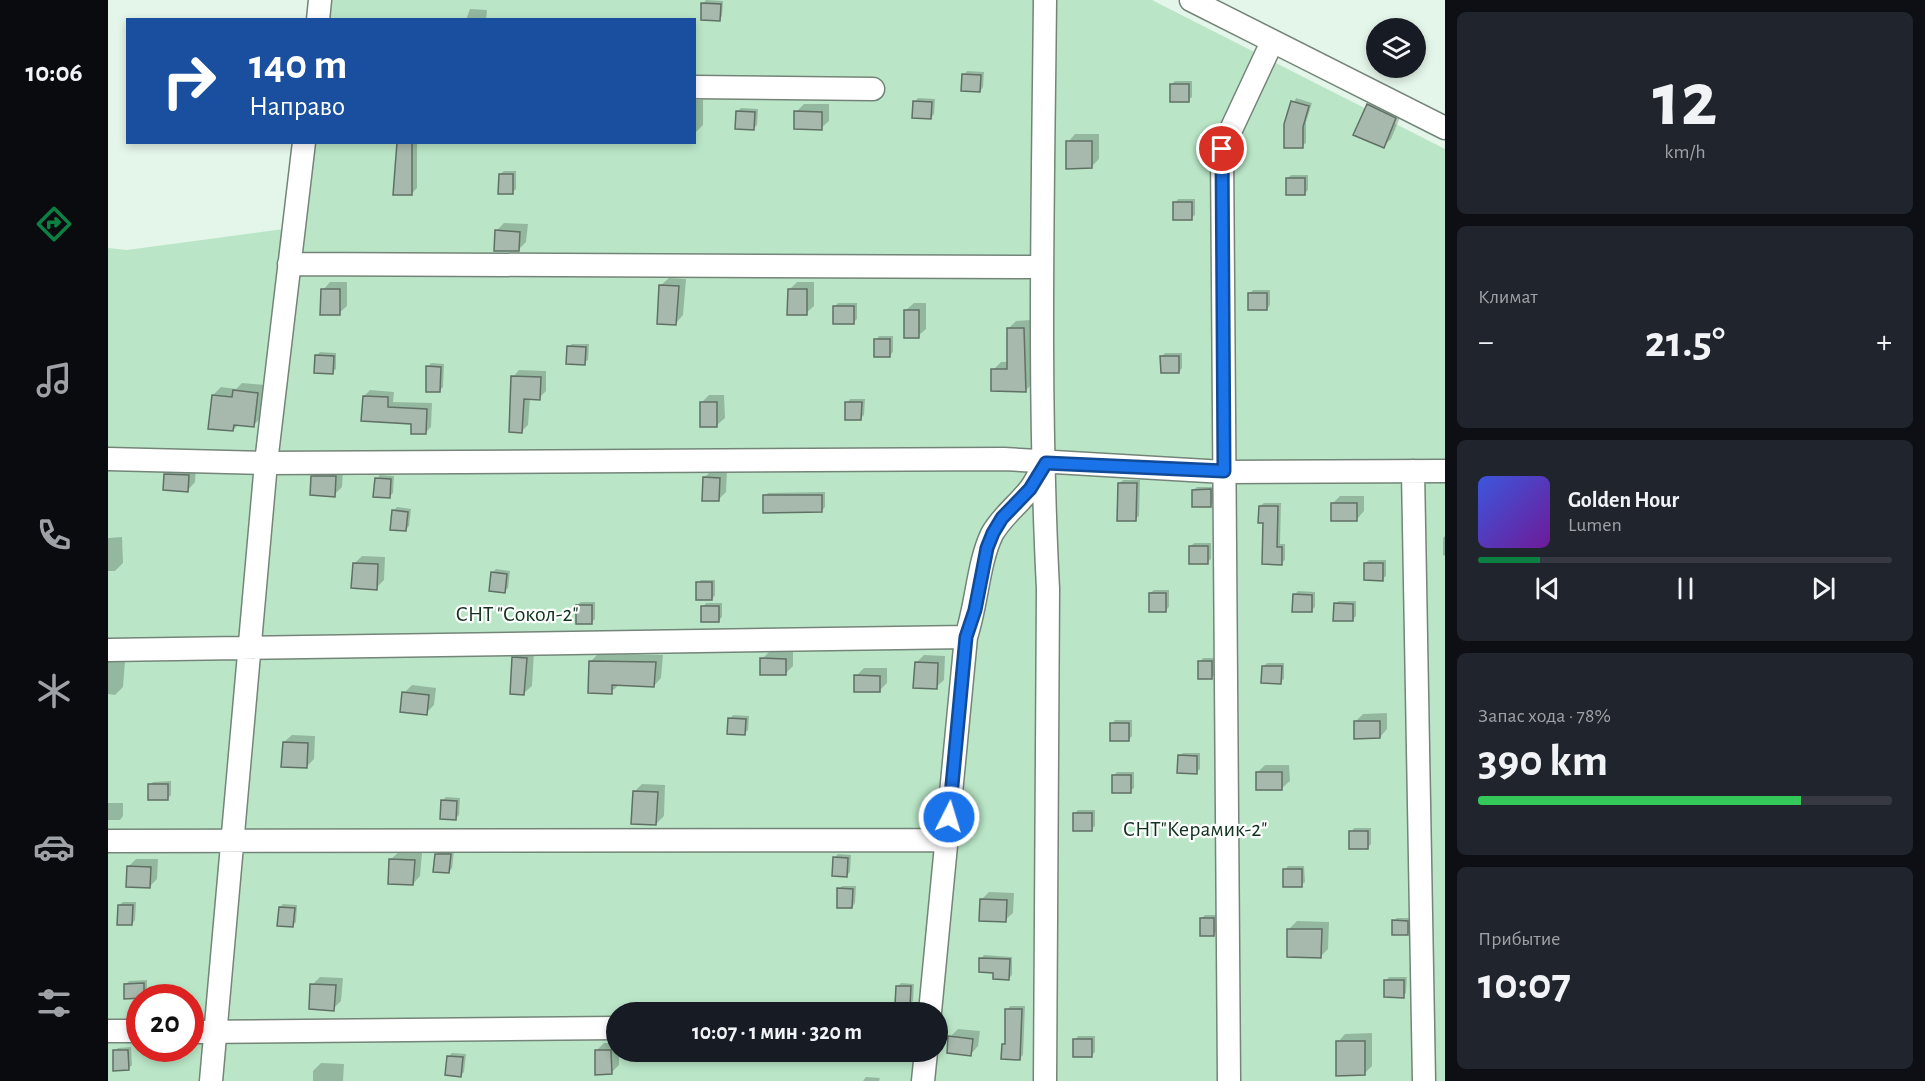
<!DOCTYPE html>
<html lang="ru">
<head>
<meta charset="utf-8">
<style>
  :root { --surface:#171b24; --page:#20242c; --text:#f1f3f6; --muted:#9ea1a6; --line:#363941; --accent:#0b8043 }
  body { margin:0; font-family:"Alegreya Sans",sans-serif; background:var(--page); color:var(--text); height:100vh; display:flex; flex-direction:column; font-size:22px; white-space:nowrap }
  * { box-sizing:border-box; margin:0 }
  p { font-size:20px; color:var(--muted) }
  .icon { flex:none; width:33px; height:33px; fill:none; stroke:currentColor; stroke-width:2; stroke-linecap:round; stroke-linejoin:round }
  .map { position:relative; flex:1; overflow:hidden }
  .side { display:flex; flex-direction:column; gap:12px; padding:12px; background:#0d0f14; width:480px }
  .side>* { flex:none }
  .top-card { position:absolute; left:18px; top:18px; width:570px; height:126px; border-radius:0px; box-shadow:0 3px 9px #0003; background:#1a4fa0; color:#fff; overflow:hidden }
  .controls { position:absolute; left:1258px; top:18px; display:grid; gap:12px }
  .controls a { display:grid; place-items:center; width:60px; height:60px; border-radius:50%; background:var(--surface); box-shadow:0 3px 9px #0003; font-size:30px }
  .speed { position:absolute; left:18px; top:984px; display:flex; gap:12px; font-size:30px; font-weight:700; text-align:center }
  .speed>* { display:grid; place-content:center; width:78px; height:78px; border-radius:50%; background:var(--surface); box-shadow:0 3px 9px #0003; line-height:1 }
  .speed .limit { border:9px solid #d22; background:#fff; color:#111 }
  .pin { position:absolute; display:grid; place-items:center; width:51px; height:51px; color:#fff; margin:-26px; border:3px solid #fff; border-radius:50%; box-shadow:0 2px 6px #0007 }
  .me { position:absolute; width:66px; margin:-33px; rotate:5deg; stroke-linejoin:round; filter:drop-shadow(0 0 4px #0008) }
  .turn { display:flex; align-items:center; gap:21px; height:126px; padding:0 24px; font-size:27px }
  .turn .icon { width:78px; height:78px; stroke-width:2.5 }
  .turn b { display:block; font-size:42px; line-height:51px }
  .big { font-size:45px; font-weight:600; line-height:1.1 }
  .side .tile { flex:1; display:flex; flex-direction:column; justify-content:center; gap:9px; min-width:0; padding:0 21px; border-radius:9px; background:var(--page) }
  .side .dial { align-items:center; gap:0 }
  .dial b { font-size:78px; line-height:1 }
  .song { display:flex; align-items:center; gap:18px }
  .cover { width:72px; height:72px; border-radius:9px; background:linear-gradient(135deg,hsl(230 70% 55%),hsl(280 70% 35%)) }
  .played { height:6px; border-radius:3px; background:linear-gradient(90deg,var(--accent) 15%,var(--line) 15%) }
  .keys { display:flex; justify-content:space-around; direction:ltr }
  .heat { display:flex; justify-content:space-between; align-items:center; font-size:33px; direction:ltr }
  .charge { height:9px; border-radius:4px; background:linear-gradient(90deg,#34c759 78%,var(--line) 0) }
  .trip { position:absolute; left:498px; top:1002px; width:342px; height:60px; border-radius:30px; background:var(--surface); box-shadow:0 3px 9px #0003; font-weight:600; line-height:60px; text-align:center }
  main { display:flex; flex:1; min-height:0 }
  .tabs { display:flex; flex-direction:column; width:108px; justify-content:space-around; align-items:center; background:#090b0e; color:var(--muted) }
  .tabs .icon { width:42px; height:42px }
  .tabs .on { color:var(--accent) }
  .tabs b { font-size:27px; color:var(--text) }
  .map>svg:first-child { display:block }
  .green { fill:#bae6c7; fill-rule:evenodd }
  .shadow { fill:#0003 }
  .building { fill:#a7b8ac; stroke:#607065; stroke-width:1.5 }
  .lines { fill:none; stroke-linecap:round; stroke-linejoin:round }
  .minor-casing { stroke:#748478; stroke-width:25 }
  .minor { stroke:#fff; stroke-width:22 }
  .route-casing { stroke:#114b97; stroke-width:15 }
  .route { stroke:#1a73e8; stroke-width:10 }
  .labels { text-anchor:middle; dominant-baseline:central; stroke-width:4.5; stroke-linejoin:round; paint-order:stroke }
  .park-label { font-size:22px; fill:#12311e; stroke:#fbfefc }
</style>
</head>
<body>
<main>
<nav class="tabs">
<b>10:06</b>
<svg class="icon on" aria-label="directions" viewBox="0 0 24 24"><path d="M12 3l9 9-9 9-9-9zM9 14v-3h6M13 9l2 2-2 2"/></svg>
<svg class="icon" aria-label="music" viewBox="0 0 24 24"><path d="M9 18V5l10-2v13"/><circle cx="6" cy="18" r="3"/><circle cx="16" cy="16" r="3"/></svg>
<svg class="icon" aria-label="phone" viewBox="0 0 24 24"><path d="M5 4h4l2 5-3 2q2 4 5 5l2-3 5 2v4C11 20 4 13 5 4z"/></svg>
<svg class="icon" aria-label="climate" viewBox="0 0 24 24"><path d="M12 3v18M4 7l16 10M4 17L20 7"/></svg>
<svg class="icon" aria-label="car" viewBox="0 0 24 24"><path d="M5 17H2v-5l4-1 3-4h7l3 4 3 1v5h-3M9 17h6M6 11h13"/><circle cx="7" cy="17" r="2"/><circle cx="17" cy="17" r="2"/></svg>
<svg class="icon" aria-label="filters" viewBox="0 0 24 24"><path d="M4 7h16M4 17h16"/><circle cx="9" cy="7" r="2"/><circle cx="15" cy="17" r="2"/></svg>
</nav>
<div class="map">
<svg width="1337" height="1081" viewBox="0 0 1337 1081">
  <rect width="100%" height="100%" fill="#e4f5e9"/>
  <path class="green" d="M 200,0 L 1044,0 L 1337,149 L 1337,1081 L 0,1081 L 0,248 L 19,250 L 176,229 L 185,143 L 586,142 L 586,20 L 198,19 ZM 32,998 L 82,998 L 82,1048 L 32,1048 ZM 508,1012 L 830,1012 L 830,1052 L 508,1052 Z"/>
  <path class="shadow" d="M 598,0 L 615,1 L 614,16 L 611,20 L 595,4 Z
    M 362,9 L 379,10 L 378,20 L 358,20 Z
    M 859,71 L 876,72 L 875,87 L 872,91 L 856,75 Z
    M 1067,81 L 1084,81 L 1084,97 L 1080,100 L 1063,85 Z
    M 1268,97 L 1295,110 L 1283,139 L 1275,146 L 1260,104 Z
    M 810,98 L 827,99 L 826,114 L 823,118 L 807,101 Z
    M 1188,98 L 1204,103 L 1198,122 L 1198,143 L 1194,146 L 1177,124 Z
    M 586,100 L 595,100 L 595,125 L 587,133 Z
    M 696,104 L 721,104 L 721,121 L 713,128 L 688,112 Z
    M 633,108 L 650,109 L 649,125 L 646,128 L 629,112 Z
    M 967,134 L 991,134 L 991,159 L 983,167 L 960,142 Z
    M 291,142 L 309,142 L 309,188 L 303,194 L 286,194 Z
    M 396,171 L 408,171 L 408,189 L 404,192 L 392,174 Z
    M 1183,175 L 1200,175 L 1200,190 L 1196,194 L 1180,178 Z
    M 1070,199 L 1087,199 L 1087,215 L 1083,218 L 1067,203 Z
    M 396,223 L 420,224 L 418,242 L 410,250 L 389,230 Z
    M 561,278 L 578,279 L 575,315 L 568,323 L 553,285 Z
    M 222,282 L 239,282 L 239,306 L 231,313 L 215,290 Z
    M 689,282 L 706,282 L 706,306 L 698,313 L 681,290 Z
    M 1145,290 L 1162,290 L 1162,305 L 1159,309 L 1142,293 Z
    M 730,303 L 749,303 L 749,319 L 745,323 L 727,306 Z
    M 806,303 L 818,303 L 818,329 L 810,336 L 798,310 Z
    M 923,320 L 925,383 L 918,390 L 885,370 L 893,362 L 901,362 L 900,329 L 908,321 Z
    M 771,336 L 785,336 L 785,352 L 781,356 L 768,340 Z
    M 464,344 L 481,344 L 480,360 L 476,363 L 460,347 Z
    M 212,352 L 228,353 L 228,369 L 224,372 L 208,356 Z
    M 1057,353 L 1074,353 L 1074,368 L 1071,372 L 1054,356 Z
    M 323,363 L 336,364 L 335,387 L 331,391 L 320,367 Z
    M 411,370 L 438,371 L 438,391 L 431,398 L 422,398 L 420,425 L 413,432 L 405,377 Z
    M 134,383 L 157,385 L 153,417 L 146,425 L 131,424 L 125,430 L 105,395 L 113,387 L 128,389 Z
    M 262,390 L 286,392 L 285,402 L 324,403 L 323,427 L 317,433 L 305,423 L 256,396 Z
    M 601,395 L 616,395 L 617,418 L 609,425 L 593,403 Z
    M 742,399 L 757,399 L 756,415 L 753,418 L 739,403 Z
    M 65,467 L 88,467 L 87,482 L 80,490 L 57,475 Z
    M 212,469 L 235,469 L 234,487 L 226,495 L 204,477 Z
    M 604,470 L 619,471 L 618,492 L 610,500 L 596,478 Z
    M 272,475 L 286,476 L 285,493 L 281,497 L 269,479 Z
    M 1015,480 L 1032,480 L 1031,516 L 1027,519 L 1012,483 Z
    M 1089,487 L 1105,487 L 1105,502 L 1102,506 L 1085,490 Z
    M 717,492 L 717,507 L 713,511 L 657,496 L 660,493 Z
    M 1232,496 L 1256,496 L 1256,511 L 1249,519 L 1224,504 Z
    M 1156,503 L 1173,503 L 1172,544 L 1177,544 L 1177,560 L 1173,563 L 1157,522 L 1152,506 Z
    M 289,507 L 303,509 L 301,526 L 298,529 L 285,511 Z
    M 1337,536 L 1337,555 L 1335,556 L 1335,538 Z
    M 14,537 L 15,563 L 7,571 L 0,571 L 0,538 Z
    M 1086,543 L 1103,543 L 1103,559 L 1099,562 L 1082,547 Z
    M 254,556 L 277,557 L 276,580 L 268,588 L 246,564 Z
    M 1261,560 L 1278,560 L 1278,576 L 1274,579 L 1257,563 Z
    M 388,569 L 402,571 L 400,588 L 397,591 L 384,573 Z
    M 593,580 L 607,580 L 607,595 L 604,599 L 590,583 Z
    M 1046,590 L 1061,590 L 1061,607 L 1058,610 L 1042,593 Z
    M 1190,591 L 1207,592 L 1207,607 L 1203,611 L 1186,595 Z
    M 1231,601 L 1248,601 L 1248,616 L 1244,620 L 1227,604 Z
    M 473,602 L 487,602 L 487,619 L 483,623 L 469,605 Z
    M 598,603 L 614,603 L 614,617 L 610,621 L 595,607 Z
    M 413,650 L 426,651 L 424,686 L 416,693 L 406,658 Z
    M 662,651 L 685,651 L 685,666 L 677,674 L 654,659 Z
    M 490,654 L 555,655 L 553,678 L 546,686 L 512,684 L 503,692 L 482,662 Z
    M 816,655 L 837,656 L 836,680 L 828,687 L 808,663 Z
    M 1095,658 L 1107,658 L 1107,674 L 1104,677 L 1092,662 Z
    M 0,660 L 17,661 L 15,687 L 7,695 L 0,694 Z
    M 1159,663 L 1176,663 L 1176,679 L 1172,682 L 1156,666 Z
    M 756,668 L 779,668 L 779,683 L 771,691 L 748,676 Z
    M 304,685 L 328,688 L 326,705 L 318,713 L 296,693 Z
    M 1279,713 L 1279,729 L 1272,737 L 1247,722 L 1255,714 Z
    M 625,715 L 641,716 L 640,730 L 636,734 L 622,719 Z
    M 1007,720 L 1024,720 L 1024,736 L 1021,739 L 1004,724 Z
    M 184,735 L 207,736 L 206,759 L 198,767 L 176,742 Z
    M 1075,753 L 1092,753 L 1092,769 L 1088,772 L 1071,756 Z
    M 1157,765 L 1181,765 L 1182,781 L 1174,788 L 1149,773 Z
    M 1009,772 L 1026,772 L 1026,788 L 1022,791 L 1005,776 Z
    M 63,781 L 63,795 L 60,798 L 41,785 L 45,782 Z
    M 534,784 L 557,785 L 556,816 L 548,824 L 526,792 Z
    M 338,797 L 352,798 L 351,815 L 347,819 L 335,800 Z
    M 0,803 L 15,803 L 15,816 L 12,820 L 0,820 Z
    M 970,810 L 987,810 L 987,826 L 983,829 L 966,814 Z
    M 1246,828 L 1263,828 L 1263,844 L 1260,847 L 1243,832 Z
    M 332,851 L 346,851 L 344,868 L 341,872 L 328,855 Z
    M 291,852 L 314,853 L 312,876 L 305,884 L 283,859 Z
    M 730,854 L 743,855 L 742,872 L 739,875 L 726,858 Z
    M 28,859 L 50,859 L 49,879 L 42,886 L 20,867 Z
    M 1180,866 L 1196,866 L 1197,882 L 1193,885 L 1176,870 Z
    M 734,886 L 748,886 L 747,903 L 744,907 L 731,889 Z
    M 881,892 L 906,893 L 905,913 L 897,920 L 873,900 Z
    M 15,902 L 28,902 L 27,920 L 24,924 L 11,905 Z
    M 175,904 L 189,905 L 188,922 L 184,926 L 172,907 Z
    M 1097,915 L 1109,915 L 1109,931 L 1106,934 L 1093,919 Z
    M 1289,918 L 1303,918 L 1303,930 L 1299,934 L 1285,921 Z
    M 1189,921 L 1221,922 L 1220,949 L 1213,956 L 1181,929 Z
    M 876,955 L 904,957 L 904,975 L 900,979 L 887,971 L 873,959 Z
    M 212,977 L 235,978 L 233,1001 L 225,1009 L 204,985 Z
    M 1281,977 L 1299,977 L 1298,993 L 1295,996 L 1278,981 Z
    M 39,980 L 39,994 L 36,997 L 18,984 L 21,981 Z
    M 793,983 L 806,984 L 805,1001 L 801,1004 L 789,987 Z
    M 902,1006 L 917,1006 L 915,1055 L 912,1058 L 895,1044 L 899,1041 L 899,1010 Z
    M 850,1029 L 872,1031 L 870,1046 L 863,1054 L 842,1037 Z
    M 1264,1033 L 1264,1066 L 1256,1074 L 1230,1042 L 1237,1034 Z
    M 970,1036 L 987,1036 L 987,1052 L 984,1055 L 967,1040 Z
    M 496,1043 L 508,1043 L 511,1052 L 511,1065 L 503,1073 L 488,1051 Z
    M 23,1047 L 24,1065 L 20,1069 L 6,1051 L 10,1048 Z
    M 344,1053 L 358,1054 L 356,1072 L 353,1075 L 340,1057 Z
    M 213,1063 L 236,1064 L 235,1081 L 205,1081 L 205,1071 Z
    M 758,1077 L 772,1078 L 771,1081 L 755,1081 Z"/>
  <path class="building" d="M 593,3 L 613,4 L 612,21 L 593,20 Z
    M 854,74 L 873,75 L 872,92 L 853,91 Z
    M 1062,84 L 1081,84 L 1081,102 L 1062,102 Z
    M 805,101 L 824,102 L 823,119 L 804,118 Z
    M 1183,101 L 1201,106 L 1195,127 L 1195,148 L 1176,148 L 1176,124 Z
    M 1259,104 L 1288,118 L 1276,148 L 1245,135 Z
    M 628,111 L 647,112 L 646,130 L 627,129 Z
    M 686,111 L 714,112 L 714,130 L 686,129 Z
    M 958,141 L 984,141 L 984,168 L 958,169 Z
    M 289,142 L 304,142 L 304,195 L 285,195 Z
    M 391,174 L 405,174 L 405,194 L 390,194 Z
    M 1178,178 L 1197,178 L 1197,195 L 1178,195 Z
    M 1065,202 L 1084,202 L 1084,220 L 1065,220 Z
    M 387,230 L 412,232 L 411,251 L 386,251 Z
    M 551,285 L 571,286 L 568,325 L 549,324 Z
    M 213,289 L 232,289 L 232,315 L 212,315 Z
    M 680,289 L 699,289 L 699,315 L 679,315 Z
    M 1140,293 L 1159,293 L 1159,310 L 1140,310 Z
    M 725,306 L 746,306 L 746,324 L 725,324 Z
    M 796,310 L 811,310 L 811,338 L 796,338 Z
    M 899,328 L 916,328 L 918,392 L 883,391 L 883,369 L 899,369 Z
    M 766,339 L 782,339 L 782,357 L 766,357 Z
    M 459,346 L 478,347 L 477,365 L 458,364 Z
    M 207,355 L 226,356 L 225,374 L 206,373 Z
    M 1052,356 L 1071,356 L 1071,373 L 1053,373 Z
    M 318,366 L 333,367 L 332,392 L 318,392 Z
    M 403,376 L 433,377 L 432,400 L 416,399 L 414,433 L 401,432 Z
    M 125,390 L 150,393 L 146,427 L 126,425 L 125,431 L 100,429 L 104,395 L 124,397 Z
    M 255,396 L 280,397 L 280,407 L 319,409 L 318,434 L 303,434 L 303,424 L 253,421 Z
    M 592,402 L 609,402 L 609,427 L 592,427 Z
    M 737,402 L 754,402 L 753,420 L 737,420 Z
    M 56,474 L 81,475 L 80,492 L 55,490 Z
    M 203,476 L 228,476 L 227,497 L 202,495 Z
    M 595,477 L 612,478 L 611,501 L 594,501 Z
    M 267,478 L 283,479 L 282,498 L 265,497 Z
    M 1010,483 L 1029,483 L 1028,521 L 1009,521 Z
    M 1103,489 L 1103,507 L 1084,507 L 1084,490 Z
    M 655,495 L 714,495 L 714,512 L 655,513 Z
    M 1223,503 L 1249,503 L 1249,521 L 1223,521 Z
    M 1151,506 L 1170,506 L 1169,547 L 1174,547 L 1174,565 L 1154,564 L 1155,523 L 1150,523 Z
    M 284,510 L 300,512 L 298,531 L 282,530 Z
    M 1081,546 L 1100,546 L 1100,564 L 1081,564 Z
    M 245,563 L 270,564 L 269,590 L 243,588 Z
    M 1256,563 L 1275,563 L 1275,581 L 1256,580 Z
    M 383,572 L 399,574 L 397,593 L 381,591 Z
    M 588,582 L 604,582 L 604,600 L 588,600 Z
    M 1041,593 L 1058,593 L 1058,612 L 1041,612 Z
    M 1185,594 L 1204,595 L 1204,612 L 1184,612 Z
    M 1226,603 L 1245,604 L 1245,621 L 1225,621 Z
    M 468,605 L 484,605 L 484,624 L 468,624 Z
    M 593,606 L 611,606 L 611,622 L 593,622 Z
    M 404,657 L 419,658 L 416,695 L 402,694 Z
    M 652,658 L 678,659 L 678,675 L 652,675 Z
    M 481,661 L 548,662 L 546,687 L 504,685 L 504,694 L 480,693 Z
    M 1090,661 L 1104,661 L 1104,679 L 1090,679 Z
    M 807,662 L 830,663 L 829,689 L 805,688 Z
    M 1154,666 L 1174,666 L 1173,684 L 1153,683 Z
    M 746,675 L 772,676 L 772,692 L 746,692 Z
    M 294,692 L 321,695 L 319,715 L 292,712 Z
    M 620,718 L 638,719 L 637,735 L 619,734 Z
    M 1246,721 L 1272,721 L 1272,738 L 1246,739 Z
    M 1002,723 L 1021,723 L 1021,741 L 1002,741 Z
    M 175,742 L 200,743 L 199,768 L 173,767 Z
    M 1070,755 L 1089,756 L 1089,774 L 1069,773 Z
    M 1148,772 L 1174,772 L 1174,790 L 1148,790 Z
    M 1004,775 L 1023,775 L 1023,793 L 1004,793 Z
    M 40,784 L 60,784 L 60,800 L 40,800 Z
    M 525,791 L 550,792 L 548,825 L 523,824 Z
    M 333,800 L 349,801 L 348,820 L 332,819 Z
    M 965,813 L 984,813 L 984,831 L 965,831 Z
    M 1241,831 L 1260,831 L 1260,849 L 1241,849 Z
    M 327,854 L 343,854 L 341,873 L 325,872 Z
    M 725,857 L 740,858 L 739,877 L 724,876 Z
    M 281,859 L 307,860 L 305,885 L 280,884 Z
    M 19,866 L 43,867 L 42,888 L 18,887 Z
    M 1175,869 L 1194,869 L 1194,887 L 1175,887 Z
    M 729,888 L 745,889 L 744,908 L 729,908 Z
    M 872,899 L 899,900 L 898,922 L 871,921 Z
    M 10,905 L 25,905 L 24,925 L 9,925 Z
    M 171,907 L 187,908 L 185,927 L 169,926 Z
    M 1092,918 L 1106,918 L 1106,936 L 1092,936 Z
    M 1284,920 L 1300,921 L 1300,935 L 1284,935 Z
    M 1179,929 L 1214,929 L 1213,958 L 1179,957 Z
    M 871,958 L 902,959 L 901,980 L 885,979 L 885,973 L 871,972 Z
    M 1276,980 L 1296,980 L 1296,998 L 1276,997 Z
    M 36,983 L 36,998 L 16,999 L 16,984 Z
    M 202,984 L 228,985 L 226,1011 L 201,1009 Z
    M 788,986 L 803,986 L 802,1006 L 787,1005 Z
    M 897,1009 L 914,1009 L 912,1060 L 893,1059 L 894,1044 L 897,1044 Z
    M 840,1036 L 865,1039 L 863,1056 L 839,1053 Z
    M 965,1039 L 984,1039 L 984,1057 L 965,1057 Z
    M 1228,1041 L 1257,1041 L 1257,1075 L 1228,1076 Z
    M 5,1050 L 20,1050 L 21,1070 L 5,1071 Z
    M 487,1050 L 503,1050 L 504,1074 L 487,1075 Z
    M 339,1056 L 355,1057 L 353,1077 L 337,1075 Z"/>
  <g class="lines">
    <g class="minor-casing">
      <path id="minor" d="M 1083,0 L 1337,128
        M 210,20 L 212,0
        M 586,87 L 765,89
        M 181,264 L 934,267
        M 0,459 L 158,463 L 896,459 L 1116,472 L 1337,471
        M 1305,471 L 1316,1081
        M 0,650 L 858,637
        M 0,841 L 839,840
        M 822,1012 L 858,637 C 869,604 870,563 884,534 C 894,516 911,504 923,488 C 928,481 932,472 937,464
        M 0,1031 L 32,1031
        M 82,1032 L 508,1028
        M 103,1081 L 158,463 L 196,142
        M 815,1081 L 818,1052
        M 937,1081 L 940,589 C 930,393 935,196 937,0
        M 1121,1081 L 1114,149 L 1164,42"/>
    </g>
    <use href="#minor" class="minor"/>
  </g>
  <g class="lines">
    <g class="route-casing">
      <path id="route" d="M 841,817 L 858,637 L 867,610 L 879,548 L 885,533 L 894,518 L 922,489 L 938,463 L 1116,471 L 1114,149"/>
    </g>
    <use href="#route" class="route"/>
  </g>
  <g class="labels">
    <g class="park-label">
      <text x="409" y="614">СНТ "Сокол-2"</text>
      <text x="1087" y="829">СНТ"Керамик-2"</text>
    </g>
  </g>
</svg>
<div class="controls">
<a><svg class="icon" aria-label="layers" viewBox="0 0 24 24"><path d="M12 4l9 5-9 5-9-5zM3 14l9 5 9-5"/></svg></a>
</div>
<div class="speed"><div class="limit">20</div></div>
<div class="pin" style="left:1114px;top:149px;background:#d93025"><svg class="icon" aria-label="arrive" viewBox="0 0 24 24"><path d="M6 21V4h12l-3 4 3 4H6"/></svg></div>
<svg class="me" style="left:841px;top:817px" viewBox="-20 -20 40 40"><circle r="17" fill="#1a73e8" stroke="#fff" stroke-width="3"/><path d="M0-11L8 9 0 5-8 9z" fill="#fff"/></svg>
<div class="trip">10:07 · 1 мин · 320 m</div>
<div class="top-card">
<div class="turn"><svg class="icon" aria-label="right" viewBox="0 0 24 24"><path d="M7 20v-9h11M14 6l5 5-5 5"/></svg><div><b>140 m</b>Направо</div></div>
</div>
</div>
<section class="side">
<div class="tile dial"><b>12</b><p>km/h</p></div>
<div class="tile"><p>Климат</p>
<div class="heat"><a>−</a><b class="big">21.5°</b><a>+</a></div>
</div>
<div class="tile">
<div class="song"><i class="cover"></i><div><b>Golden Hour</b><p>Lumen</p></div></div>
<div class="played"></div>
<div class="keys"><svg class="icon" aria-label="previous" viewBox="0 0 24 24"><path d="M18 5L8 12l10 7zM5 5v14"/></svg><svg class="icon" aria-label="pause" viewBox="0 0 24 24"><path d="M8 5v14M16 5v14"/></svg><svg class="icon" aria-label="next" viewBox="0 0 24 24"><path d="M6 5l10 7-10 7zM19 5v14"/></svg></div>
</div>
<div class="tile"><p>Запас хода · 78%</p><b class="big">390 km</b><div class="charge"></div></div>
<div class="tile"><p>Прибытие</p><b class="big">10:07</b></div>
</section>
</main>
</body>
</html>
